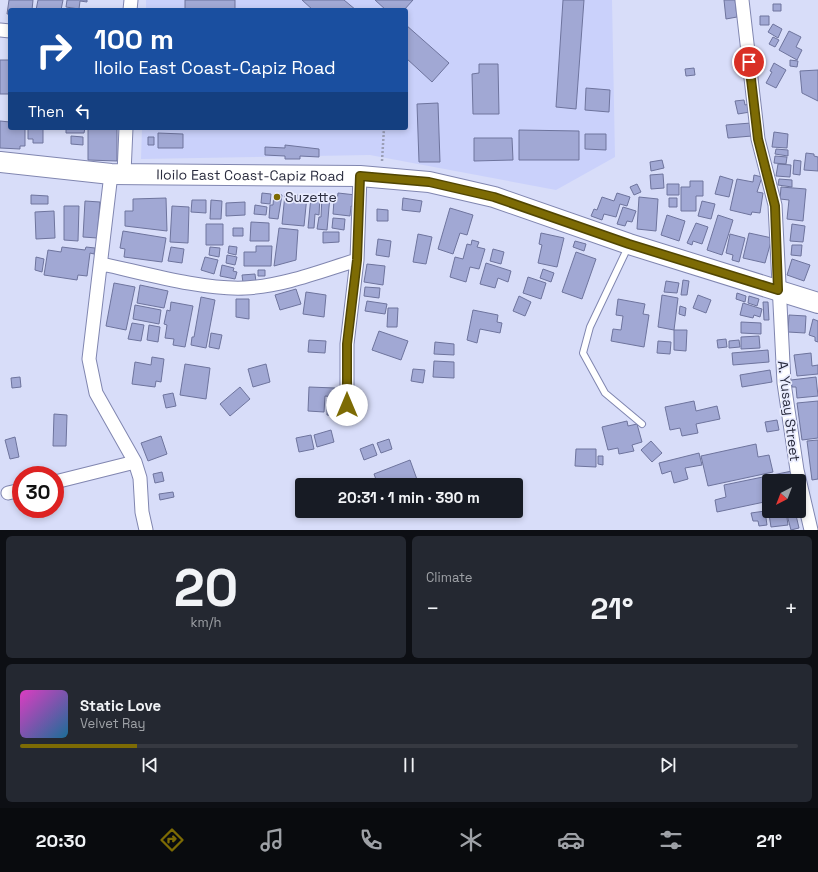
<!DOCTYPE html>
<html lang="en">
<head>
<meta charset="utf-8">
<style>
  :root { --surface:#171b24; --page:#242831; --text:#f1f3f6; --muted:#9ea1a6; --line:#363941; --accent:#7d6b04 }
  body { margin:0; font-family:"Space Grotesk",sans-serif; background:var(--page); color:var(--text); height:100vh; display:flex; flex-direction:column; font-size:15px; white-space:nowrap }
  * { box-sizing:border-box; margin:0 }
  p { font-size:13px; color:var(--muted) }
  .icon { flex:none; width:22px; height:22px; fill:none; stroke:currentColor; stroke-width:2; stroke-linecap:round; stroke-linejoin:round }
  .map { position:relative; height:530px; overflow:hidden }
  .sheet { display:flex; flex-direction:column; gap:6px; padding:6px; background:#0d0f14; flex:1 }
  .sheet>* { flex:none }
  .hud { position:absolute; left:8px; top:8px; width:400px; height:122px; border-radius:4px; box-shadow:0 2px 6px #0003; background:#1a4fa0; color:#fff; overflow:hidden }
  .needle { width:26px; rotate:222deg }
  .controls { position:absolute; left:762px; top:474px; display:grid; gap:8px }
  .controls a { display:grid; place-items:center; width:44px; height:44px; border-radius:4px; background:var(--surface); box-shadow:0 2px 6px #0003; font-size:20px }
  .speed { position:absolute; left:12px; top:466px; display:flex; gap:8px; font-size:20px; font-weight:700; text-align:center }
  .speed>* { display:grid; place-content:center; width:52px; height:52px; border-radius:50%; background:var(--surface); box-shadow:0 2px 6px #0003; line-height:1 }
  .speed .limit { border:6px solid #d22; background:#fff; color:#111 }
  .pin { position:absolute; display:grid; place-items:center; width:34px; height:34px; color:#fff; margin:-17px; border:2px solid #fff; border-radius:50%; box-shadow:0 1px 4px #0007 }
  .me { position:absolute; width:44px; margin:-22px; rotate:0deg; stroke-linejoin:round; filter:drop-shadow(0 0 3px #0008) }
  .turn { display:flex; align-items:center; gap:14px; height:84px; padding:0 20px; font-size:18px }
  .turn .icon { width:52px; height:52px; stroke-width:2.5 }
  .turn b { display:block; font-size:28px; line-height:34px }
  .then { display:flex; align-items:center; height:38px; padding:0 20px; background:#0003; gap:8px; font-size:15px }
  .big { font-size:30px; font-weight:700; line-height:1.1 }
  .sheet .widget { flex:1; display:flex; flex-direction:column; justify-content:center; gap:6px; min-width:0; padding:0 14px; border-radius:6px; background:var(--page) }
  .sheet .dial { align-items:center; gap:0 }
  .dial b { font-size:52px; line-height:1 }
  .song { display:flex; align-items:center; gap:12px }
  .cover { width:48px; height:48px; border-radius:6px; background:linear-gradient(135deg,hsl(310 70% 55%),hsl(200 70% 35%)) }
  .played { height:4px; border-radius:2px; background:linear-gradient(90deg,var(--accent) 15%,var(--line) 15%) }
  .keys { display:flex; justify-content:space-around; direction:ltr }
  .heat { display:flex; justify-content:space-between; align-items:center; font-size:22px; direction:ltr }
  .sheet .tiles { flex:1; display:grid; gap:6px; grid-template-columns:1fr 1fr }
  .widget:last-child { grid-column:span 2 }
  .trip { position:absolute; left:295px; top:478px; width:228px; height:40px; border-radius:4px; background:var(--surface); box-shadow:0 2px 6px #0003; font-weight:700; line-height:40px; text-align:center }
  .menu { display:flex; height:64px; justify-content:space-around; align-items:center; background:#090b0e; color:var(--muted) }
  .menu .icon { width:28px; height:28px }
  .menu .on { color:var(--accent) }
  .menu b { font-size:18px; color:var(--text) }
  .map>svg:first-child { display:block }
  .built { fill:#cad1fb }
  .building { fill:#a1a8d4; stroke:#6e749d }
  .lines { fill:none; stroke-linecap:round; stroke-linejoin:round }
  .service-casing { stroke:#8086b0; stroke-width:8 }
  .minor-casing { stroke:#8086b0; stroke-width:15 }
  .primary-casing { stroke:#8086b0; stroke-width:22 }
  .path { stroke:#9b9fb7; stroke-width:2.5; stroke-dasharray:2 2; stroke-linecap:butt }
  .service { stroke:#fff; stroke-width:6 }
  .minor { stroke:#fff; stroke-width:13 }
  .primary { stroke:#fff; stroke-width:20 }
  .route-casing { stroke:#514603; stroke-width:10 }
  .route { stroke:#7d6b04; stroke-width:7 }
  .poi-dot { fill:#7d6b04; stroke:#e8ebfe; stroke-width:1.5 }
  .labels { text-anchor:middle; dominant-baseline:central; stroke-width:3.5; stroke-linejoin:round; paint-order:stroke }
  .street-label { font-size:14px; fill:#2b2d3f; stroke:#e8ebfe }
  .poi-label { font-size:14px; fill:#2b2d3f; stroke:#e8ebfe; text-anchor:start }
</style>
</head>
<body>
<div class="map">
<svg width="818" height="530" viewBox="0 0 818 530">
  <rect width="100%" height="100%" fill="#d8ddf9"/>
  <path class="built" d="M 146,0 L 612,0 L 615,157 L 556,190 L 370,155 L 141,159 L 142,128 L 406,128 L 406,10 L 146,10 Z"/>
  <path class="building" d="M 9,0 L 33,0 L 32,10 L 10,10 L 10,14 L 7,14 Z
    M 38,0 L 63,0 L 61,10 L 36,10 Z
    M 67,0 L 87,0 L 87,2 L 80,1 L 79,9 L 66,7 Z
    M 185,0 L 235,0 L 235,10 L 185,10 Z
    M 302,0 L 344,0 L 356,10 L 313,10 Z
    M 375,0 L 413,0 L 404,10 L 386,10 Z
    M 563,0 L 584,0 L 576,109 L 556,107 Z
    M 724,0 L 735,0 L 737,17 L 726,19 Z
    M 773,4 L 781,4 L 781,11 L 773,11 Z
    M 760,16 L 769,16 L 769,25 L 760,25 Z
    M 773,24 L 782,29 L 778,38 L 768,32 Z
    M 406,25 L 449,63 L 432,82 L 406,58 Z
    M 789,31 L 801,37 L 796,47 L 802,50 L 797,60 L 779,50 Z
    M 773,37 L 779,40 L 775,47 L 769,44 Z
    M 0,60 L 10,60 L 10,94 L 0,94 Z
    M 790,60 L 798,61 L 797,67 L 790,66 Z
    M 774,63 L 786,70 L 776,88 L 766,83 L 772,72 L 770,71 Z
    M 479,64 L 498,64 L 499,114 L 473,114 L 472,74 L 479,73 Z
    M 694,68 L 695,75 L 686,76 L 685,69 Z
    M 818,70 L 818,101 L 802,93 L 800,71 Z
    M 586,88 L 610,90 L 609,112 L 585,110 Z
    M 744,100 L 745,105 L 749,104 L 750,112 L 738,114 L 735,101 Z
    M 438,103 L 440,162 L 419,162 L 417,104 Z
    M 0,121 L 10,122 L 10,128 L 25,128 L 25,146 L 20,146 L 20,149 L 0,148 Z
    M 751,123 L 752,136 L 728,138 L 726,125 Z
    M 28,128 L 43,128 L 43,143 L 33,143 L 33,139 L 28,139 Z
    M 66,128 L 85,128 L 84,133 L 66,133 Z
    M 88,128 L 117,128 L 117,161 L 88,160 Z
    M 519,130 L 579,131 L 579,160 L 519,160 Z
    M 774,132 L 788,134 L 787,148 L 772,147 Z
    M 158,133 L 183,134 L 183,148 L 158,148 Z
    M 585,134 L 606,134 L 606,150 L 585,149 Z
    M 71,136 L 83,137 L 83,145 L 71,144 Z
    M 148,137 L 154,137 L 154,145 L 148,145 Z
    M 474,138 L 512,138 L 513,160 L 474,161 Z
    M 285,145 L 319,149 L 319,157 L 300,156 L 300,159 L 285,159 L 285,156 L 265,155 L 265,147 L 285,148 Z
    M 776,149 L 788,150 L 788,156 L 775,154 Z
    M 806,153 L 814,154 L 814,156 L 818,157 L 818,171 L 804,170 Z
    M 775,156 L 787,157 L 786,164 L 774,163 Z
    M 662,160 L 664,168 L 651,171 L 650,162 Z
    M 794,160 L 801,161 L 800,175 L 793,174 Z
    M 778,164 L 791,165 L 790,177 L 776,176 Z
    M 663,174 L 664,188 L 651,189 L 650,175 Z
    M 754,175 L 762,177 L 757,192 L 763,193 L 760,213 L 752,212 L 751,215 L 730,210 L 737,179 L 753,182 Z
    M 720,176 L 733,180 L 729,197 L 715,194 Z
    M 779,179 L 792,180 L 792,187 L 778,185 Z
    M 690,181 L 703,181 L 703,196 L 696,196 L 696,211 L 681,211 L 681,187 L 690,187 Z
    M 637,184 L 641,192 L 634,195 L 630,187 Z
    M 667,184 L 679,184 L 679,195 L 667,195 Z
    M 781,187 L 806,189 L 803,221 L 787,219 L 789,200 L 780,199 Z
    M 262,193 L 271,194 L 270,204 L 261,203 Z
    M 338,193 L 356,195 L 355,207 L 351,206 L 350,216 L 333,214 L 334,200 L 337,201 Z
    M 617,193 L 630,197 L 627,206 L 620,204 L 616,217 L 604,214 L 602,220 L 591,216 L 594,209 L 597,210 L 602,197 L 614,201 Z
    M 274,194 L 282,195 L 278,219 L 269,218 L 270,205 L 273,205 Z
    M 285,194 L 307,196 L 304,226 L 282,224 Z
    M 31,195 L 48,196 L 48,204 L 31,204 Z
    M 311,196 L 320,196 L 319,215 L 315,214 L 314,228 L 308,228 Z
    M 322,196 L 330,196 L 327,230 L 317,229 L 319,217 L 321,217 Z
    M 639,197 L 658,199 L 656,231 L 637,229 Z
    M 166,198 L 167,231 L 125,226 L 125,211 L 133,211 L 133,199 Z
    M 403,198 L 422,201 L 420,212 L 402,210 Z
    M 669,198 L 677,198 L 677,207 L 669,207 Z
    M 192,200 L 206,200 L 206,213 L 191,212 Z
    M 211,200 L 222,201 L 221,219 L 210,219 Z
    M 85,201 L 100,202 L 97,238 L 83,237 Z
    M 702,201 L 715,204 L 711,219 L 698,216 Z
    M 245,202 L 245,215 L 226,216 L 226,203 Z
    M 255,205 L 267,207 L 266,215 L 254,214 Z
    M 64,206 L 79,206 L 78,241 L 64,240 Z
    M 172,206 L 189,207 L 188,243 L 170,242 Z
    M 623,207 L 636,211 L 632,222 L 627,221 L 625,226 L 617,224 Z
    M 450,208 L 473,215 L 467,235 L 460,233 L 453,254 L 438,249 Z
    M 377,209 L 388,210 L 388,221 L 377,221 Z
    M 54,211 L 55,238 L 36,239 L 35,212 Z
    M 667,215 L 685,221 L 679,241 L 661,235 Z
    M 718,215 L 733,220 L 722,255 L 707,250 Z
    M 333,218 L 345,219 L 344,230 L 332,228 Z
    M 251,222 L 269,223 L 269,241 L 250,241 Z
    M 696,223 L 708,227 L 702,244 L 693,241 L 692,245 L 687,243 Z
    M 206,224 L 223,224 L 223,245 L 206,245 Z
    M 792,224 L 805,226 L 803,242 L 790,241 Z
    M 233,228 L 243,228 L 243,236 L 233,236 Z
    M 279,228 L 298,230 L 296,260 L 274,266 Z
    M 123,231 L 166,238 L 162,262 L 124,257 L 125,249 L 120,248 Z
    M 323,232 L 339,232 L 339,242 L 323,243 Z
    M 541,233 L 564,238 L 557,267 L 538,263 L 542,245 L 539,244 Z
    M 749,233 L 772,238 L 765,263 L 743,258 Z
    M 418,234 L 432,237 L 426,264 L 413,262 Z
    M 730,234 L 745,238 L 739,262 L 732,260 L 733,255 L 726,253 Z
    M 378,239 L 391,241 L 389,257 L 376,255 Z
    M 472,240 L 479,242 L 477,247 L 485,249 L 479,269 L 470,267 L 466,282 L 450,277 L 455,257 L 463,259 L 467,244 L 471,245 Z
    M 575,241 L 586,244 L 584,251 L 573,247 Z
    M 792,245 L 802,245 L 801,256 L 791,255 Z
    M 229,246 L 237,247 L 236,255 L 228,253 Z
    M 256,246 L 272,246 L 271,266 L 244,266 L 244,252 L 256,252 Z
    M 62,247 L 85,250 L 86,247 L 95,248 L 94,254 L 90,253 L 87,276 L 78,275 L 77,280 L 44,275 L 48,250 L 61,252 Z
    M 171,247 L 184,249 L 182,263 L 168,261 Z
    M 210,247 L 220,248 L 219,257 L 209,255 Z
    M 493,249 L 504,252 L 501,264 L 490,261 Z
    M 576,252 L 596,259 L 582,299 L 562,292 Z
    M 227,255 L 237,257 L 235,265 L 226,263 Z
    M 36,257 L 44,259 L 42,272 L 35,270 Z
    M 205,257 L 218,260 L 214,274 L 201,270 Z
    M 792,259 L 810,265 L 804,281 L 787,275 Z
    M 486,263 L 511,271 L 508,282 L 498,278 L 495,288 L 480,284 Z
    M 367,264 L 385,266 L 383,285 L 364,282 Z
    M 222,265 L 234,268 L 233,271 L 237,272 L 235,279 L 220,276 Z
    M 543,269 L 554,273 L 551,282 L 540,278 Z
    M 258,270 L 265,270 L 265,276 L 258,276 Z
    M 255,274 L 256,282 L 243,283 L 242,275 Z
    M 528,277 L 546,283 L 541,299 L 523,293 Z
    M 683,280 L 689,281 L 687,295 L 681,295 Z
    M 666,281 L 679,283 L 677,293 L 664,292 Z
    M 114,283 L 135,287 L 126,330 L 106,326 Z
    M 140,285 L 168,291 L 164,308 L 137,303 Z
    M 365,287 L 380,288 L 379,298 L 364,296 Z
    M 296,289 L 301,304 L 280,310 L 275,295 Z
    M 306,292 L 326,295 L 324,317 L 303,314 Z
    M 737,293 L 746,296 L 745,302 L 736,299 Z
    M 662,295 L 678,298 L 674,330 L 658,327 Z
    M 698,295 L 711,300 L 706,313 L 693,308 Z
    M 519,296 L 531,302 L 525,316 L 513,311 Z
    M 749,296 L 759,299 L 757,306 L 748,303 Z
    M 201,297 L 215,300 L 206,348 L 191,345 L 192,337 L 194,337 Z
    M 236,299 L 249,299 L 249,319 L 236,317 Z
    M 618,299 L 645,304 L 643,314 L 649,315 L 644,347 L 611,341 L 613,329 L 621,330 L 623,316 L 616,315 Z
    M 367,301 L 387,304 L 385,314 L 365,311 Z
    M 171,302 L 193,306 L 185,347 L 173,345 L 174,339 L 165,338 L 167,325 L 164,324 L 167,310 L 170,311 Z
    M 763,302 L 768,302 L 769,320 L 764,320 Z
    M 743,303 L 762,309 L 760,317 L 754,315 L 753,318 L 740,315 Z
    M 135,305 L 161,310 L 159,324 L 133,319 Z
    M 680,306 L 686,308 L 685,316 L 679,314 Z
    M 388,308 L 398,308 L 397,327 L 387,327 Z
    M 473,310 L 498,315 L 497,322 L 502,323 L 500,333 L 480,329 L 477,343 L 467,340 Z
    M 789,315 L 806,316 L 805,333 L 788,332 Z
    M 813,319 L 818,321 L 818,342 L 815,341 L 815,337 L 809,335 Z
    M 741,322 L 761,323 L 761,334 L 741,333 Z
    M 132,323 L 144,325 L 141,341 L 128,339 Z
    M 149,325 L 160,327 L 158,342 L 147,340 Z
    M 674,330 L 687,330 L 686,351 L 674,350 Z
    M 379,331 L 408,341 L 401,360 L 372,350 Z
    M 211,333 L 222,335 L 219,349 L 209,347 Z
    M 759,336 L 760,348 L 741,349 L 741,337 Z
    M 726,339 L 727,347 L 718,348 L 717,340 Z
    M 309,340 L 326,341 L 325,353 L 308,352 Z
    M 739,340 L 740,347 L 729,348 L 729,341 Z
    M 658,341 L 671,342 L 670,354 L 657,353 Z
    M 435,342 L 454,344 L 454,355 L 434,354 Z
    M 768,350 L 769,362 L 733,365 L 732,353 Z
    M 811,353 L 812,366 L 818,365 L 818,374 L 797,376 L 794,355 Z
    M 152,357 L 164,359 L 161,382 L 156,381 L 155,387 L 132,384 L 135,362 L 151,365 Z
    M 434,361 L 454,362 L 454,378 L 433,377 Z
    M 185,364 L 210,368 L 206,399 L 180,395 Z
    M 266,364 L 270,382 L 253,387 L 248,369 Z
    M 413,369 L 425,370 L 423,383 L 411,381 Z
    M 770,370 L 772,382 L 742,387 L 740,375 Z
    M 20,377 L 21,387 L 12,388 L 11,378 Z
    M 816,377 L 818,396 L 797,398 L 796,387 L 792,387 L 791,380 Z
    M 240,387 L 250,399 L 230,416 L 220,404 Z
    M 309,387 L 335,388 L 335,397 L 325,396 L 324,412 L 308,411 Z
    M 173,393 L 176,406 L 166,408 L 163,395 Z
    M 327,400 L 339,400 L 338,416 L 327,415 Z
    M 694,401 L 696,411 L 717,406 L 720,419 L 696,424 L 698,433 L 682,436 L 680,428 L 670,430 L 665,407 Z
    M 818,401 L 818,438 L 802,440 L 797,403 Z
    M 54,414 L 67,415 L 66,446 L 53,446 Z
    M 777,420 L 779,430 L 767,432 L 765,422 Z
    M 627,421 L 628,426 L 637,424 L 642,442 L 632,445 L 634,451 L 619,454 L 618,448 L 608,450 L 602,427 Z
    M 331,430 L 334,442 L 317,447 L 314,435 Z
    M 311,435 L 314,449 L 299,452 L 296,438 Z
    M 161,436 L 167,454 L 148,461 L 141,443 Z
    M 15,437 L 19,457 L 10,459 L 5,440 Z
    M 389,439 L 392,449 L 381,453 L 377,443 Z
    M 818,440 L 818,479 L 812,480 L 807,441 Z
    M 651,441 L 662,453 L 652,462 L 641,450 Z
    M 373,444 L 377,455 L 364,460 L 360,449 Z
    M 756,444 L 758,457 L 769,455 L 773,472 L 708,486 L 701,456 Z
    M 576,449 L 596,449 L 596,467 L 575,466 Z
    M 699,453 L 702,465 L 685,468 L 688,479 L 674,483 L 671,471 L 662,474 L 659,463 Z
    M 598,456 L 603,456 L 603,465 L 598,464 Z
    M 410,460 L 419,485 L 378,485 L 374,474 Z
    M 792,471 L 794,481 L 769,481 L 769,501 L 717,512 L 715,500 L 726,497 L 724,485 Z
    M 162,472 L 164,481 L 155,483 L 153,474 Z
    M 173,492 L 174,497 L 160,500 L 159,494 Z
    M 768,508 L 769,511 L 786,511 L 788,525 L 771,527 Z
    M 765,511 L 767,525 L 759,526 L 758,521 L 753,521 L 751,513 Z
    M 786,511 L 795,511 L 799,528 L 791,530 Z"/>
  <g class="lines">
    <g class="service-casing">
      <path id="service" d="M 628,247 L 590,327 L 583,353 L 605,393 L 642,424"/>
    </g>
    <g class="minor-casing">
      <path id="minor" d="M 742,0 L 758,139 L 775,205 L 784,383 L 797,470 L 811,530
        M 130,10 L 131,0
        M 0,30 L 10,31
        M 124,173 L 126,128
        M 111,174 L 89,359 L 96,393 L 135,462 L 140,478 L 142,512 L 146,530
        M 102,264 C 144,273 202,290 245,288 C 284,286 321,271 357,260
        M 347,405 L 347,344 L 357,260 L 360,176
        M 55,482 L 135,462
        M 8,493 L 21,490"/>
    </g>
    <g class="primary-casing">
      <g id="primary">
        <path id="s1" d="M 0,162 L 111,174 L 360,176 L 429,182 L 494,197 L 629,244 L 818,303"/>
      </g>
    </g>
    <path class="path" d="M 382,161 L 384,128"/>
    <use href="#service" class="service"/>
    <use href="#minor" class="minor"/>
    <use href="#primary" class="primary"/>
  </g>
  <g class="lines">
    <g class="route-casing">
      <path id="route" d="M 347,405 L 347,344 L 357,260 L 360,176 L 429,182 L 494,197 L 629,244 L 778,290 L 775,206 L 758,139 L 749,62"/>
    </g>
    <use href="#route" class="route"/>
  </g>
  <circle class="poi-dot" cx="277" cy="197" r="4"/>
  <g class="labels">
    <g class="street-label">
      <text stroke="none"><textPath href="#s1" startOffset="251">Iloilo East Coast-Capiz Road</textPath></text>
      <text transform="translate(789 411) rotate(83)">A. Yusay Street</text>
    </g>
    <g class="poi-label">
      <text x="285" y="197">Suzette</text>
    </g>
  </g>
</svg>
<div class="controls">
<a><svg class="needle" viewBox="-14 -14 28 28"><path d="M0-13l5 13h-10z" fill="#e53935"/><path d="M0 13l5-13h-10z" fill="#9ea1a6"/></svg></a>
</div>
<div class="speed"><div class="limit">30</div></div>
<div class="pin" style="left:749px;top:62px;background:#d93025"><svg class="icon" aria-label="arrive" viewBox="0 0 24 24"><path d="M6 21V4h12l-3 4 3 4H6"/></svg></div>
<svg class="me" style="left:347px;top:405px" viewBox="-20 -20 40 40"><circle r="19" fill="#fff"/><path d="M0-13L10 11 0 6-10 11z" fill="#7d6b04"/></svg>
<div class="trip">20:31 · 1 min · 390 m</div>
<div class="hud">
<div class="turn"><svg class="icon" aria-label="right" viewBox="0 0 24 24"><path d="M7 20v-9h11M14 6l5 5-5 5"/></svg><div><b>100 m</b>Iloilo East Coast-Capiz Road</div></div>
<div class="then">Then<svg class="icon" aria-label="left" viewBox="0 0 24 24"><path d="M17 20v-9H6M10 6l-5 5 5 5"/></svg></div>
</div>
</div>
<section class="sheet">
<div class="tiles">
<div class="widget dial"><b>20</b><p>km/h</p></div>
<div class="widget"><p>Climate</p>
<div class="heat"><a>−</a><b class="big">21°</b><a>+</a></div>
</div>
<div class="widget">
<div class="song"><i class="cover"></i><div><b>Static Love</b><p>Velvet Ray</p></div></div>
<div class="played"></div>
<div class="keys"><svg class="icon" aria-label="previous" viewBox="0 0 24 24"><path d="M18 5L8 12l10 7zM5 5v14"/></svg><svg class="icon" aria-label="pause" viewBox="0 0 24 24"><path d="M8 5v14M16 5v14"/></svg><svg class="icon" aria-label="next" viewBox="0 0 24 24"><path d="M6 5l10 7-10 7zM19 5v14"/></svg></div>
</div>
</div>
</section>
<nav class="menu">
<b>20:30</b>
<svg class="icon on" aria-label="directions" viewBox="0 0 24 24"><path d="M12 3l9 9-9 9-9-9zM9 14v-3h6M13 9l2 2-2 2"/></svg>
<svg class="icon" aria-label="music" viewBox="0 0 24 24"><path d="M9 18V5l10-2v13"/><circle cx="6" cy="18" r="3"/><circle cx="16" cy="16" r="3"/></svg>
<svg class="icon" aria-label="phone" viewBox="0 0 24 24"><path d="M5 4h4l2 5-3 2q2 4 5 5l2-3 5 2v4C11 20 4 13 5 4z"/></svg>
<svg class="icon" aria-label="climate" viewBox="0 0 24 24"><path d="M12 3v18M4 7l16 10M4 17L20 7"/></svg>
<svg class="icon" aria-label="car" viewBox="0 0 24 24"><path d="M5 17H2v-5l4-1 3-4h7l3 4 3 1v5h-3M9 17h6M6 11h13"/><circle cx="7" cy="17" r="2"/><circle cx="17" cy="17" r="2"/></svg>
<svg class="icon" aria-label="filters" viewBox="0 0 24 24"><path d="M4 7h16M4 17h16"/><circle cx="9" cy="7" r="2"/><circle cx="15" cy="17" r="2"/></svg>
<b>21°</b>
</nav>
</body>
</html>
